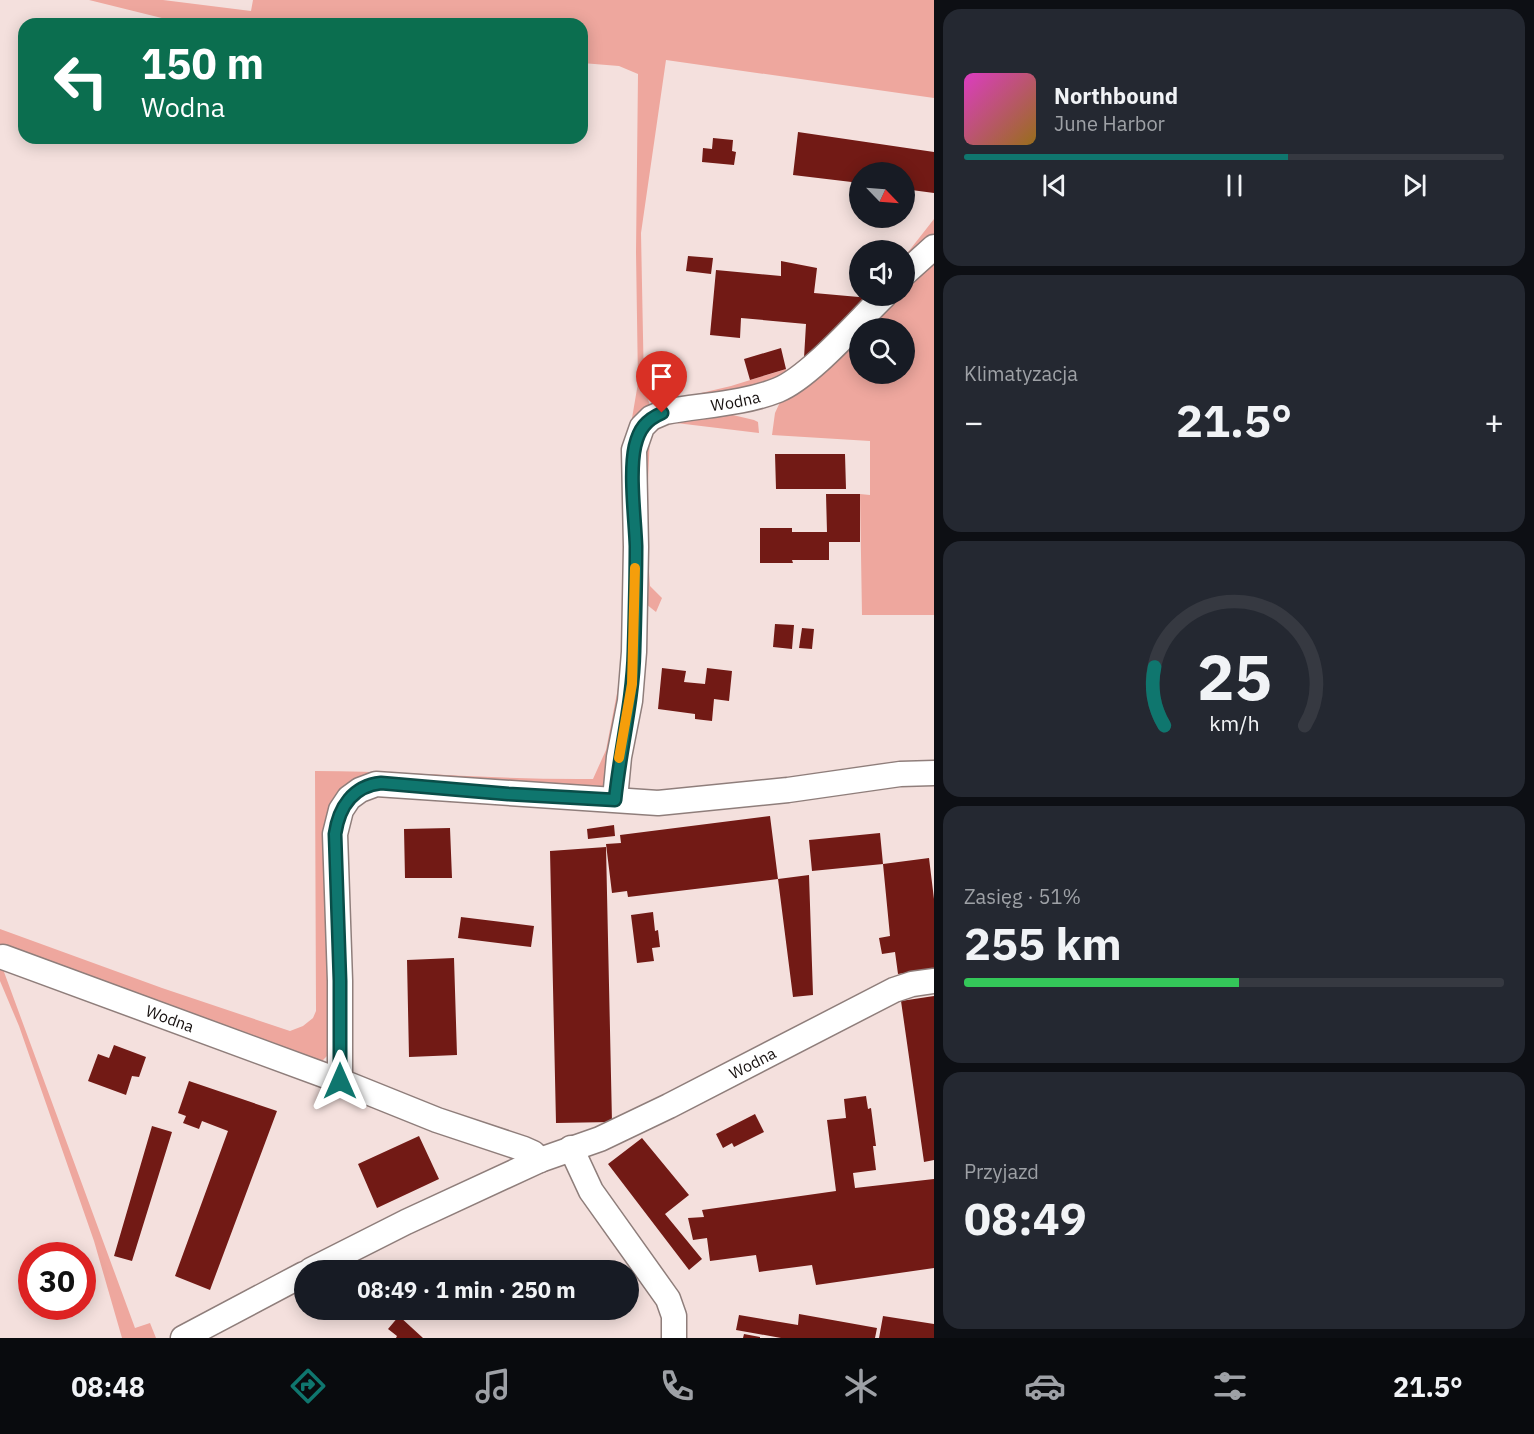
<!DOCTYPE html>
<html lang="pl">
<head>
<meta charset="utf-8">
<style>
  :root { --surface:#171b24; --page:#242831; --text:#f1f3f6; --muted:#9ea1a6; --line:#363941; --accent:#0f766e }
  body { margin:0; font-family:"IBM Plex Sans",sans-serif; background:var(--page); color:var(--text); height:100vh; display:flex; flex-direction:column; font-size:22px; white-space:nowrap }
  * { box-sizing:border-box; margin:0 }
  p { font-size:20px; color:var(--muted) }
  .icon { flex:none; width:33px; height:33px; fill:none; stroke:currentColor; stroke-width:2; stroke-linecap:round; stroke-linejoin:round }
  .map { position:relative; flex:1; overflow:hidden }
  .side { display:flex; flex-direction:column; gap:9px; padding:9px; background:#0d0f14; width:600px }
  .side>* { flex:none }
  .guide { position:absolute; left:18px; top:18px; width:570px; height:126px; border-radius:18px; box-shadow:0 3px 15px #0003; background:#0b6e4f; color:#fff; overflow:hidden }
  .needle { width:39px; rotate:115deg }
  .tools { position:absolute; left:849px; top:162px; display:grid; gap:12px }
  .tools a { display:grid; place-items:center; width:66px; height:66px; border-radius:50%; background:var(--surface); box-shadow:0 3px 15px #0003; font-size:30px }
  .speed { position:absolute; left:18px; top:1242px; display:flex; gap:12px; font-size:30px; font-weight:700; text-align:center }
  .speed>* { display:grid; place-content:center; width:78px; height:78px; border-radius:50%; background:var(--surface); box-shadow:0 3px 15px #0003; line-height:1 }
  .speed .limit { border:9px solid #d22; background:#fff; color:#111 }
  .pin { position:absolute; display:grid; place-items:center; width:51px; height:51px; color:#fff; margin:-62px -26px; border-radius:50% 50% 50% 0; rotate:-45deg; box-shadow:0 0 6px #0007 }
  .pin .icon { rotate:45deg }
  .me { position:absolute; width:66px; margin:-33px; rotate:0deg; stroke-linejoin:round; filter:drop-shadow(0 0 4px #0008) }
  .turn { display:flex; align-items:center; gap:21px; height:126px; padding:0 24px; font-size:27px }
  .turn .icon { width:78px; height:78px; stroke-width:2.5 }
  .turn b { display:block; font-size:42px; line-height:51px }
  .big { font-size:45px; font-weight:800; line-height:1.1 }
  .side .card { flex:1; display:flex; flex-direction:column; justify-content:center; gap:9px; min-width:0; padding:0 21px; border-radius:18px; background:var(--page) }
  .side .dial { align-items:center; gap:0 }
  .dial svg { height:156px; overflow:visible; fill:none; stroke:var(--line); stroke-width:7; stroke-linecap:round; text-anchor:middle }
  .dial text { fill:var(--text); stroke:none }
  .song { display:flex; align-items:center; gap:18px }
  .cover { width:72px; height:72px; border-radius:9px; background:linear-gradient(135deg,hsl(310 70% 55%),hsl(40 70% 35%)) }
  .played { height:6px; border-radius:3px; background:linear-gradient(90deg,var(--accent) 60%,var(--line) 60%) }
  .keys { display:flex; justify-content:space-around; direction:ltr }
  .heat { display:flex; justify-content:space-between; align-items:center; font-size:33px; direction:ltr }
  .charge { height:9px; border-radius:4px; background:linear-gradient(90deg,#34c759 51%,var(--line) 0) }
  .trip { position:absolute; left:294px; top:1260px; width:345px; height:60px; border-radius:30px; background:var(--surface); box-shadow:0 3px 15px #0003; font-weight:800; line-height:60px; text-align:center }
  .menu { display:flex; height:96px; justify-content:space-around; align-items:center; background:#090b0e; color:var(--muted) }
  .menu .icon { width:42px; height:42px }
  .menu .selected { color:var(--accent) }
  .menu b { font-size:27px; color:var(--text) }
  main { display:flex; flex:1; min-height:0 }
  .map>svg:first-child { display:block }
  .green { fill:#eea79e }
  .building { fill:#721a15 }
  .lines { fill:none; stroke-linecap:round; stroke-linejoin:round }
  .minor-casing { stroke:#8f7e7b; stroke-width:27 }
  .minor { stroke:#fff; stroke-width:24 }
  .route-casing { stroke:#0a4d48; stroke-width:15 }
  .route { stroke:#0f766e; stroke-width:10 }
  .slow { stroke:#f59e0b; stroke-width:10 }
  .labels { text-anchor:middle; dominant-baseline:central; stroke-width:6; stroke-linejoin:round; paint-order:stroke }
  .street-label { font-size:16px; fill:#16100f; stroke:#fff }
</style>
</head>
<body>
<main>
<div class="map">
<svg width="934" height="1338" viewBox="0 0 934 1338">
  <rect width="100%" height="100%" fill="#f4e0dd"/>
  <path class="green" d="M 89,0 L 163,0 L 251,11 L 253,0 L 934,0 L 934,98 L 666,60 L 641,233 L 644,388 L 650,405 L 731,386 L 786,369 L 788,374 L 765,384 L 641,419 L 626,662 L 607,783 L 600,788 L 344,794 L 329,1054 L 321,1062 L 0,950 L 0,929 L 162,988 L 290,1031 L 303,1026 L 313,1018 L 316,1011 L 315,771 C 407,771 500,780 593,779 L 606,750 L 623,662 L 631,424 L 638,383 L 636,252 L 638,74 L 619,66 L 582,63 L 582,24 L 186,24 Z
    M 934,219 L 934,238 L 905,266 L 905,256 Z
    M 934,255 L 934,615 L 862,615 L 860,494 L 870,495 L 870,441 L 772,435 L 775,413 L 781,400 L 859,330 L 860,374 L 904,374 L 904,328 L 861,328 L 893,296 L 904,296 L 905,283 Z
    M 705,411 L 720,412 L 754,420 L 758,422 L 759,433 L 668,422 L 650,436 L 646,526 L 650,586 L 662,598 L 656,612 L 646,604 L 642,596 L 639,470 L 642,444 L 648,431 L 662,421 L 675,416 Z
    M 0,961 L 135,1328 L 150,1323 L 156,1338 L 122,1338 L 94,1241 L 19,1026 L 0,981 Z"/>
  <path class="building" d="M 798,132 L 934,152 L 934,193 L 904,189 L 904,172 L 860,172 L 860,183 L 793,175 Z
    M 713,138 L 733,140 L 732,151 L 736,152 L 734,165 L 702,162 L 703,148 L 712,149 Z
    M 688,256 L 713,258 L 711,274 L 686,271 Z
    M 781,261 L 817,268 L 814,293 L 870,298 L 824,344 L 804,358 L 806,324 L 741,318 L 740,338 L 710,335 L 716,270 L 781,276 Z
    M 781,348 L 786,369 L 750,380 L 744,359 Z
    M 775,454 L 845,454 L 846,489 L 776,489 Z
    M 826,494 L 860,494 L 860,542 L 829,542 L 829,560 L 792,560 L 793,563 L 760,563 L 760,528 L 792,528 L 792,532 L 827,532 Z
    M 775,624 L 794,625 L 792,649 L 773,647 Z
    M 802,628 L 814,629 L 812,649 L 799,648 Z
    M 662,668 L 686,671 L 684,682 L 705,684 L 707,668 L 732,671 L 729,701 L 714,699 L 712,721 L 695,719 L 695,714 L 658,709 Z
    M 770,816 L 778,879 L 628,897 L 627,891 L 612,893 L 606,844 L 621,843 L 620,835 Z
    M 614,825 L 615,836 L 588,839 L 587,829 Z
    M 450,828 L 452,878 L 405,878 L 404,829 Z
    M 880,833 L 883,864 L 929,858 L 934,899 L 934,969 L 898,974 L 895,952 L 882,954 L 879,938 L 890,936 L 883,864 L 812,871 L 809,840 Z
    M 606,847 L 612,1122 L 556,1123 L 550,851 Z
    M 809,875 L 813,995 L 793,997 L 778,879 Z
    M 653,912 L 655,931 L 658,930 L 660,947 L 652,948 L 654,961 L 637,963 L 631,915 Z
    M 461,917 L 534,926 L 531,947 L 458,938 Z
    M 454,958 L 457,1055 L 409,1057 L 407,960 Z
    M 934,996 L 934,1160 L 924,1162 L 901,1001 Z
    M 114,1045 L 146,1057 L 139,1077 L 132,1076 L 126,1095 L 88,1081 L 98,1054 L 109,1058 Z
    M 189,1081 L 277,1111 L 210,1290 L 175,1276 L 228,1131 L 202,1121 L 199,1129 L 183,1123 L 186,1116 L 178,1113 Z
    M 866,1096 L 868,1109 L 871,1108 L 876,1146 L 873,1146 L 876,1170 L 853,1173 L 855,1188 L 934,1179 L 934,1268 L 816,1285 L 812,1265 L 759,1272 L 756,1255 L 710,1261 L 707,1238 L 693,1240 L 688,1218 L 704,1217 L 702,1210 L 836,1191 L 827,1120 L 846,1118 L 844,1099 Z
    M 755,1114 L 764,1132 L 734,1147 L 732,1143 L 723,1148 L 716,1134 Z
    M 152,1126 L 172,1132 L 132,1261 L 114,1256 Z
    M 419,1136 L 439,1179 L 377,1208 L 358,1164 Z
    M 642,1138 L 689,1195 L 665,1214 L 702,1259 L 689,1270 L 608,1164 Z
    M 799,1314 L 877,1328 L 875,1338 L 781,1338 L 736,1330 L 739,1315 L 798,1325 Z
    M 399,1316 L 423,1338 L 396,1338 L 397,1336 L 388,1329 Z
    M 883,1316 L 934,1324 L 934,1338 L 879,1338 Z
    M 744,1334 L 760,1337 L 760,1338 L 743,1338 Z"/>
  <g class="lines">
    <g class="minor-casing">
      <g id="minor">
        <path d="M 904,274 L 934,247"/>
        <path id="s1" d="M 615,799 L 619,757 L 630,701 L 634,652 L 636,547 L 634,450 L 642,427 L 651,418 L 665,412 C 702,405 743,404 778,390 C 810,377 858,321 884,296"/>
        <path id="s2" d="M 3,957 L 340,1081 L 437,1120 L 524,1149 L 533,1153 L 540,1160"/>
        <path d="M 340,1081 L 340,981 L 335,834 L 341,810 L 349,798 L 360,790 L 376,784 L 658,803 L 788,790 L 900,774 L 934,773"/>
        <path d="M 571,1148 L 591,1191 L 668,1299 L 674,1316 L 674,1338"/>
        <path id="s3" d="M 311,1270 L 406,1222 L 540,1160 L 600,1139 L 669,1106 L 894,990 L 912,984 L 934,981"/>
        <path d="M 183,1338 L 304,1274"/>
      </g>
    </g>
    <use href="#minor" class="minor"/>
  </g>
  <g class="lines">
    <g class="route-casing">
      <path id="route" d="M 340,1081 L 340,981 L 335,834 C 339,807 353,786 381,783 L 508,794 L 615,800 C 620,750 633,701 634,651 C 635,616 636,581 636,546 C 635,518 629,473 635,446 C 639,429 646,420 662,413"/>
    </g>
    <use href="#route" class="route"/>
    <path class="slow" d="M 619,758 L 632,684 L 635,568"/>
  </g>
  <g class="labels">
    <g class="street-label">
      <text stroke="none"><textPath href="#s1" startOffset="474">Wodna</textPath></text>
      <text stroke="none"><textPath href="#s2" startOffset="178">Wodna</textPath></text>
      <text stroke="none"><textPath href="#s3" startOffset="488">Wodna</textPath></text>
    </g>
  </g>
</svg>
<div class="tools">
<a><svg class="needle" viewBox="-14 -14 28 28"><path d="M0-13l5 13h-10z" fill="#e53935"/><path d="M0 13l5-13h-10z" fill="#9ea1a6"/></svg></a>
<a><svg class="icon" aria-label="sound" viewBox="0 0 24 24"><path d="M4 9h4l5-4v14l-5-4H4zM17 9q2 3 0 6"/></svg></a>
<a><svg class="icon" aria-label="search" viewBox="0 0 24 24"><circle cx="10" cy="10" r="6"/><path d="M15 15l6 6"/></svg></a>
</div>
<div class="speed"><div class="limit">30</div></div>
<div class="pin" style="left:662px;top:413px;background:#d93025"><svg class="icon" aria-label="arrive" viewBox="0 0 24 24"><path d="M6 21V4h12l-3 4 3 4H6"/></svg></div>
<svg class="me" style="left:340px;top:1081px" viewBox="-20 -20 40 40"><path d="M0-17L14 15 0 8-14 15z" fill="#0f766e" stroke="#fff" stroke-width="4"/></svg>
<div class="trip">08:49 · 1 min · 250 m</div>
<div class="guide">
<div class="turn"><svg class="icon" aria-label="left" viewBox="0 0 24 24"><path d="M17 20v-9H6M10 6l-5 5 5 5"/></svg><div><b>150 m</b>Wodna</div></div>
</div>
</div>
<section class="side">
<div class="card">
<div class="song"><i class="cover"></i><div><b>Northbound</b><p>June Harbor</p></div></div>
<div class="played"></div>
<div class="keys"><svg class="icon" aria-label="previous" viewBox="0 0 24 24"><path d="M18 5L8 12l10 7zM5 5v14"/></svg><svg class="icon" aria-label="pause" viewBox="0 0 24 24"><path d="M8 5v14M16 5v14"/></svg><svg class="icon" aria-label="next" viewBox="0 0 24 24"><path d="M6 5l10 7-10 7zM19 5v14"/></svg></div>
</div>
<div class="card"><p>Klimatyzacja</p>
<div class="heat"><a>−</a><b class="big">21.5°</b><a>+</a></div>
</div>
<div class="card dial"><svg viewBox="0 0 100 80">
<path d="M14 69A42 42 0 1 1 86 69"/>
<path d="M14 69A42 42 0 0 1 9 39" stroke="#0f766e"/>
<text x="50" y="56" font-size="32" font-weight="700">25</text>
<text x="50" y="72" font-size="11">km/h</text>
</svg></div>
<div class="card"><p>Zasięg · 51%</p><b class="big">255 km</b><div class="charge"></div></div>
<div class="card"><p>Przyjazd</p><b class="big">08:49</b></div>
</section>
</main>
<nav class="menu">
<b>08:48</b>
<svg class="icon selected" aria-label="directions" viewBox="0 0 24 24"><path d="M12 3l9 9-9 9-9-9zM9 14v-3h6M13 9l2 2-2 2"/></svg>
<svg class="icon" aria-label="music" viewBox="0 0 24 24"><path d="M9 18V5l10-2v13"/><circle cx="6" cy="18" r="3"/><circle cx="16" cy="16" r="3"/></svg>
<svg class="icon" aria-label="phone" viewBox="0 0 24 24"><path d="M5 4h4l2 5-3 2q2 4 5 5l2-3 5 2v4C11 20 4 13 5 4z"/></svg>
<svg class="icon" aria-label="climate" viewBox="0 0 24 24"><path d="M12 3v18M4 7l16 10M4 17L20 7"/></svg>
<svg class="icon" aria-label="car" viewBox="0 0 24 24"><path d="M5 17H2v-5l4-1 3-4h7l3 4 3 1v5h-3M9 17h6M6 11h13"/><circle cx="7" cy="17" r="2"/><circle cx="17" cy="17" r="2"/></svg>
<svg class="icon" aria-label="filters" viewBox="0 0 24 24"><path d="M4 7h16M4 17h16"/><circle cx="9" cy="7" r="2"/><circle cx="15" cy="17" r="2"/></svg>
<b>21.5°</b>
</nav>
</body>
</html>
